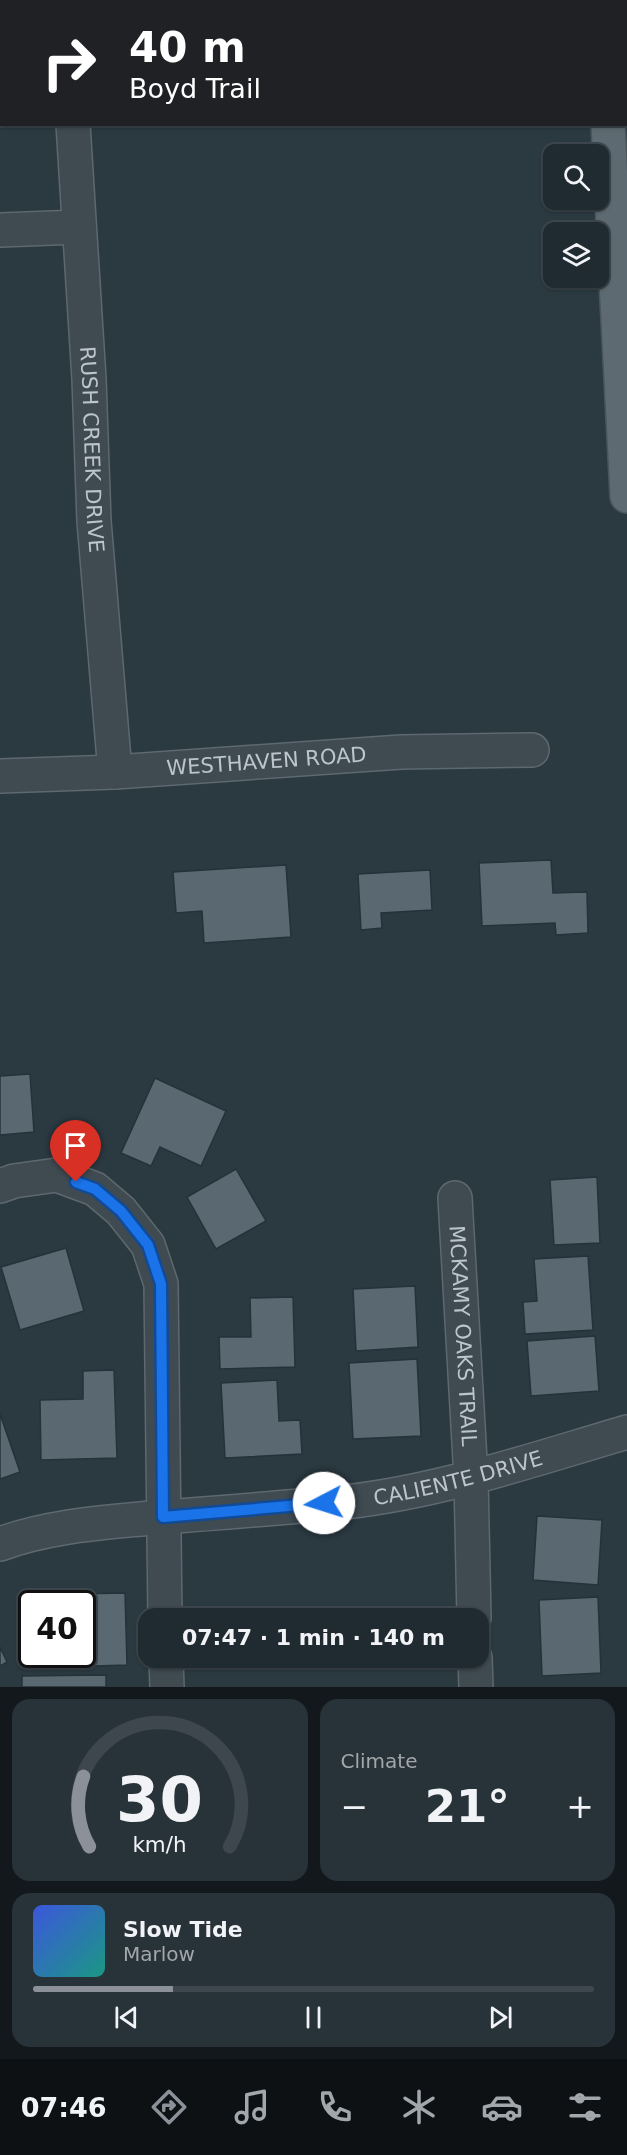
<!DOCTYPE html>
<html lang="en">
<head>
<meta charset="utf-8">
<style>
  :root { --surface:#202b31; --page:#283339; --text:#f1f3f6; --muted:#a2a7ab; --line:#3d474d; --accent:#8c9099 }
  body { margin:0; font-family:"DejaVu Sans",sans-serif; background:var(--page); color:var(--text); height:100vh; display:flex; flex-direction:column; font-size:22px; white-space:nowrap }
  * { box-sizing:border-box; margin:0 }
  p { font-size:20px; color:var(--muted) }
  .icon { flex:none; width:33px; height:33px; fill:none; stroke:currentColor; stroke-width:2; stroke-linecap:round; stroke-linejoin:round }
  .map { position:relative; height:1687px; overflow:hidden }
  .details { display:flex; flex-direction:column; gap:12px; padding:12px; background:#12181b; flex:1 }
  .details>* { flex:none }
  .banner { position:absolute; left:0px; top:0px; width:627px; height:126px; box-shadow:0 2px 4px #0004,0 0 0 2px var(--line); background:#202124; color:#fff; overflow:hidden }
  .tools { position:absolute; left:543px; top:144px; display:grid; gap:12px }
  .tools a { display:grid; place-items:center; width:66px; height:66px; border-radius:12px; background:var(--surface); box-shadow:0 2px 4px #0004,0 0 0 2px var(--line); font-size:30px }
  .speed { position:absolute; left:18px; top:1590px; display:flex; gap:12px; font-size:30px; font-weight:700; text-align:center }
  .speed>* { display:grid; place-content:center; width:78px; height:78px; border-radius:50%; background:var(--surface); box-shadow:0 2px 4px #0004,0 0 0 2px var(--line); line-height:1 }
  .speed .limit { border:3px solid #111; border-radius:9px; background:#fff; color:#111 }
  .pin { position:absolute; display:grid; place-items:center; width:51px; height:51px; color:#fff; margin:-62px -26px; border-radius:50% 50% 50% 0; rotate:-45deg; box-shadow:0 0 6px #0007 }
  .pin .icon { rotate:45deg }
  .me { position:absolute; width:66px; margin:-33px; rotate:265deg; stroke-linejoin:round; filter:drop-shadow(0 0 4px #0008) }
  .turn { display:flex; align-items:center; gap:21px; height:126px; padding:0 30px; font-size:27px }
  .turn .icon { width:78px; height:78px; stroke-width:2.5 }
  .turn b { display:block; font-size:42px; line-height:51px }
  .big { font-size:45px; font-weight:600; line-height:1.1 }
  .details .widget { flex:1; display:flex; flex-direction:column; justify-content:center; gap:9px; min-width:0; padding:0 21px; border-radius:18px; background:var(--page) }
  .details .dial { align-items:center; gap:0 }
  .dial svg { height:156px; overflow:visible; fill:none; stroke:var(--line); stroke-width:7; stroke-linecap:round; text-anchor:middle }
  .dial text { fill:var(--text); stroke:none }
  .song { display:flex; align-items:center; gap:18px }
  .cover { width:72px; height:72px; border-radius:9px; background:linear-gradient(135deg,hsl(230 70% 55%),hsl(170 70% 35%)) }
  .played { height:6px; border-radius:3px; background:linear-gradient(90deg,var(--accent) 25%,var(--line) 25%) }
  .keys { display:flex; justify-content:space-around; direction:ltr }
  .heat { display:flex; justify-content:space-between; align-items:center; font-size:33px; direction:ltr }
  .details .tiles { flex:1; display:grid; gap:12px; grid-template-columns:1fr 1fr }
  .widget:last-child { grid-column:span 2 }
  .trip { position:absolute; left:138px; top:1608px; width:351px; height:60px; border-radius:18px; background:var(--surface); box-shadow:0 2px 4px #0004,0 0 0 2px var(--line); font-weight:600; line-height:60px; text-align:center }
  .dock { display:flex; height:96px; justify-content:space-around; align-items:center; background:#0d1114; color:var(--muted) }
  .dock .icon { width:42px; height:42px }
  .dock .selected { color:var(--accent) }
  .dock b { font-size:27px; color:var(--text) }
  .map>svg:first-child { display:block }
  .building { fill:#5a6871; stroke:#263239; stroke-width:1.5 }
  .lines { fill:none; stroke-linecap:round; stroke-linejoin:round }
  .minor-casing { stroke:#5d686f; stroke-width:36 }
  .major-casing { stroke:#49545b; stroke-width:36 }
  .minor { stroke:#3f4a51; stroke-width:33 }
  .major { stroke:#5d6a71; stroke-width:33 }
  .route-casing { stroke:#114b97; stroke-width:15 }
  .route { stroke:#1a73e8; stroke-width:10 }
  .labels { text-anchor:middle; dominant-baseline:central; stroke-width:6; stroke-linejoin:round; paint-order:stroke }
  .street-label { font-size:21px; fill:#bcc5cb; stroke:#233037 }
</style>
</head>
<body>
<div class="map">
<svg width="627" height="1687" viewBox="0 0 627 1687">
  <rect width="100%" height="100%" fill="#2b3941"/>
  <path class="building" d="M 551,860 L 553,893 L 587,892 L 588,933 L 556,935 L 555,923 L 482,926 L 479,863 Z
    M 286,865 L 291,937 L 204,943 L 202,911 L 176,913 L 173,872 Z
    M 430,870 L 432,910 L 381,913 L 382,928 L 361,930 L 358,874 Z
    M 30,1074 L 34,1132 L 0,1135 L 0,1076 Z
    M 155,1078 L 226,1111 L 201,1166 L 160,1147 L 151,1166 L 121,1153 Z
    M 236,1169 L 266,1221 L 216,1249 L 187,1197 Z
    M 597,1177 L 600,1243 L 554,1245 L 550,1180 Z
    M 66,1248 L 84,1311 L 20,1330 L 1,1267 Z
    M 588,1256 L 593,1330 L 525,1334 L 523,1302 L 537,1301 L 534,1259 Z
    M 415,1286 L 418,1347 L 356,1351 L 353,1289 Z
    M 293,1297 L 295,1367 L 220,1369 L 219,1337 L 251,1337 L 250,1298 Z
    M 595,1336 L 599,1391 L 531,1396 L 527,1341 Z
    M 417,1359 L 421,1436 L 353,1439 L 349,1363 Z
    M 114,1370 L 117,1458 L 41,1460 L 40,1400 L 83,1399 L 83,1371 Z
    M 277,1380 L 279,1421 L 300,1420 L 302,1454 L 225,1458 L 221,1383 Z
    M 0,1414 L 20,1472 L 0,1479 Z
    M 537,1516 L 602,1520 L 598,1585 L 533,1580 Z
    M 125,1593 L 127,1665 L 95,1666 L 95,1652 L 82,1653 L 82,1604 L 32,1604 L 32,1654 L 56,1654 L 57,1668 L 22,1669 L 20,1595 Z
    M 598,1597 L 601,1673 L 542,1676 L 539,1600 Z
    M 0,1647 L 7,1662 L 0,1666 Z
    M 106,1675 L 106,1687 L 22,1687 L 22,1676 Z"/>
  <g class="lines">
    <g class="minor-casing">
      <g id="minor">
        <path d="M 70,2 L 71,0"/>
        <path id="s1" d="M 73,124 L 89,379 L 94,521 L 115,772"/>
        <path d="M 0,230 L 79,227"/>
        <path id="s2" d="M 0,776 L 115,772 L 401,752 L 532,750"/>
        <path d="M 0,1186 L 14,1181 L 57,1175 L 95,1189 L 121,1211 L 148,1245 L 161,1284 L 165,1618"/>
        <path id="s3" d="M 455,1198 L 471,1478 L 474,1618"/>
        <path id="s4" d="M 0,1544 C 49,1526 100,1523 151,1518 C 216,1513 281,1508 346,1502 C 442,1491 535,1459 627,1432"/>
        <path d="M 166,1658 L 167,1687"/>
        <path d="M 475,1658 L 476,1687"/>
      </g>
    </g>
    <g class="major-casing">
      <path id="major" d="M 601,0 L 602,2
        M 608,124 L 627,496"/>
    </g>
    <use href="#minor" class="minor"/>
    <use href="#major" class="major"/>
  </g>
  <g class="lines">
    <g class="route-casing">
      <path id="route" d="M 76,1182 L 95,1189 L 121,1211 L 148,1245 L 161,1284 L 163,1517 L 324,1503"/>
    </g>
    <use href="#route" class="route"/>
  </g>
  <g class="labels">
    <g class="street-label">
      <text stroke="none"><textPath href="#s1" startOffset="326">RUSH CREEK DRIVE</textPath></text>
      <text stroke="none"><textPath href="#s2" startOffset="267">WESTHAVEN ROAD</textPath></text>
      <text stroke="none"><textPath href="#s3" startOffset="138">MCKAMY OAKS TRAIL</textPath></text>
      <text stroke="none"><textPath href="#s4" startOffset="464">CALIENTE DRIVE</textPath></text>
    </g>
  </g>
</svg>
<div class="tools">
<a><svg class="icon" aria-label="search" viewBox="0 0 24 24"><circle cx="10" cy="10" r="6"/><path d="M15 15l6 6"/></svg></a>
<a><svg class="icon" aria-label="layers" viewBox="0 0 24 24"><path d="M12 4l9 5-9 5-9-5zM3 14l9 5 9-5"/></svg></a>
</div>
<div class="speed"><div class="limit">40</div></div>
<div class="pin" style="left:76px;top:1182px;background:#d93025"><svg class="icon" aria-label="arrive" viewBox="0 0 24 24"><path d="M6 21V4h12l-3 4 3 4H6"/></svg></div>
<svg class="me" style="left:324px;top:1503px" viewBox="-20 -20 40 40"><circle r="19" fill="#fff"/><path d="M0-13L10 11 0 6-10 11z" fill="#1a73e8"/></svg>
<div class="trip">07:47 · 1 min · 140 m</div>
<div class="banner">
<div class="turn"><svg class="icon" aria-label="right" viewBox="0 0 24 24"><path d="M7 20v-9h11M14 6l5 5-5 5"/></svg><div><b>40 m</b>Boyd Trail</div></div>
</div>
</div>
<section class="details">
<div class="tiles">
<div class="widget dial"><svg viewBox="0 0 100 80">
<path d="M14 69A42 42 0 1 1 86 69"/>
<path d="M14 69A42 42 0 0 1 11 33" stroke="#8c9099"/>
<text x="50" y="56" font-size="32" font-weight="700">30</text>
<text x="50" y="72" font-size="11">km/h</text>
</svg></div>
<div class="widget"><p>Climate</p>
<div class="heat"><a>−</a><b class="big">21°</b><a>+</a></div>
</div>
<div class="widget">
<div class="song"><i class="cover"></i><div><b>Slow Tide</b><p>Marlow</p></div></div>
<div class="played"></div>
<div class="keys"><svg class="icon" aria-label="previous" viewBox="0 0 24 24"><path d="M18 5L8 12l10 7zM5 5v14"/></svg><svg class="icon" aria-label="pause" viewBox="0 0 24 24"><path d="M8 5v14M16 5v14"/></svg><svg class="icon" aria-label="next" viewBox="0 0 24 24"><path d="M6 5l10 7-10 7zM19 5v14"/></svg></div>
</div>
</div>
</section>
<nav class="dock">
<b>07:46</b>
<svg class="icon selected" aria-label="directions" viewBox="0 0 24 24"><path d="M12 3l9 9-9 9-9-9zM9 14v-3h6M13 9l2 2-2 2"/></svg>
<svg class="icon" aria-label="music" viewBox="0 0 24 24"><path d="M9 18V5l10-2v13"/><circle cx="6" cy="18" r="3"/><circle cx="16" cy="16" r="3"/></svg>
<svg class="icon" aria-label="phone" viewBox="0 0 24 24"><path d="M5 4h4l2 5-3 2q2 4 5 5l2-3 5 2v4C11 20 4 13 5 4z"/></svg>
<svg class="icon" aria-label="climate" viewBox="0 0 24 24"><path d="M12 3v18M4 7l16 10M4 17L20 7"/></svg>
<svg class="icon" aria-label="car" viewBox="0 0 24 24"><path d="M5 17H2v-5l4-1 3-4h7l3 4 3 1v5h-3M9 17h6M6 11h13"/><circle cx="7" cy="17" r="2"/><circle cx="17" cy="17" r="2"/></svg>
<svg class="icon" aria-label="filters" viewBox="0 0 24 24"><path d="M4 7h16M4 17h16"/><circle cx="9" cy="7" r="2"/><circle cx="15" cy="17" r="2"/></svg>
</nav>
</body>
</html>
